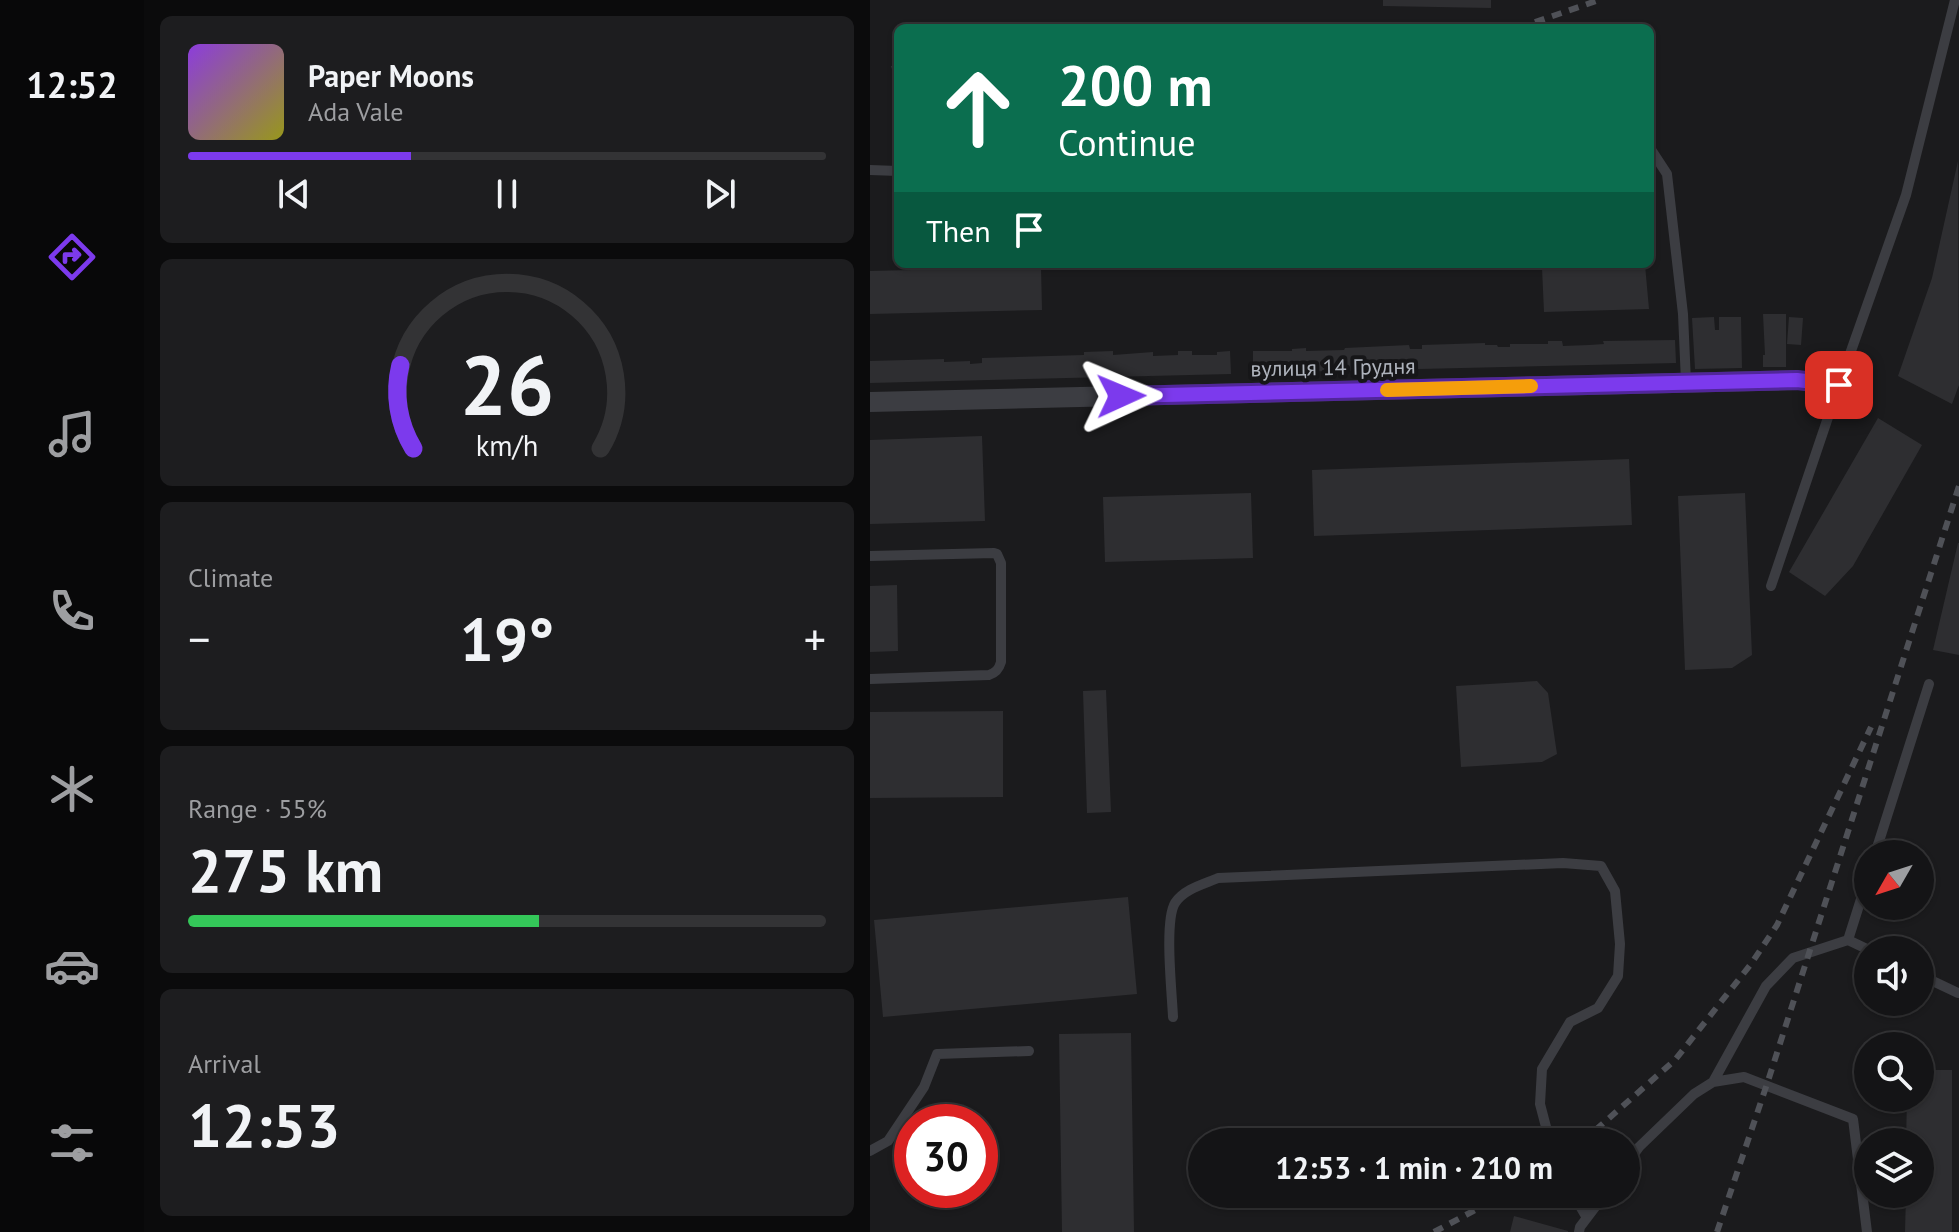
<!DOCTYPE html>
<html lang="en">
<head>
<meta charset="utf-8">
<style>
  :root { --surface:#141416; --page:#1d1d1f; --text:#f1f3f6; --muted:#9d9ea1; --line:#333335; --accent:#7c3aed }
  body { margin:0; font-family:"PT Sans",sans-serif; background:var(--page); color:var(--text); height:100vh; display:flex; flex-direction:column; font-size:30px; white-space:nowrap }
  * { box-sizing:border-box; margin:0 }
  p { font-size:26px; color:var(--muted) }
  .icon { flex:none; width:44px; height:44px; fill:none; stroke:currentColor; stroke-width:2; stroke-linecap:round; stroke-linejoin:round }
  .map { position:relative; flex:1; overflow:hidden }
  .sheet { display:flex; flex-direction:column; gap:16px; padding:16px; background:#0b0b0c; width:726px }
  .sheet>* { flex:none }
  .hud { position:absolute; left:24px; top:24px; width:760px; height:244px; border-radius:12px; box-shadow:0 2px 6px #0004,0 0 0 2px var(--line); background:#0b6e4f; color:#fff; overflow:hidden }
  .needle { width:52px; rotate:231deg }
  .buttons { position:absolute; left:984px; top:840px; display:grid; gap:16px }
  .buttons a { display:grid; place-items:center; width:80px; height:80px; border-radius:50%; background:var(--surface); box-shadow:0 2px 6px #0004,0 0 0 2px var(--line); font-size:40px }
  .speed { position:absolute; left:24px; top:1104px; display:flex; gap:16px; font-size:40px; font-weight:700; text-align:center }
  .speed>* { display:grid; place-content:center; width:104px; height:104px; border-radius:50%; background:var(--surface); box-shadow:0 2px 6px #0004,0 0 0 2px var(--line); line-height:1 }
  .speed .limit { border:12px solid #d22; background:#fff; color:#111 }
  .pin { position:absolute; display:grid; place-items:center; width:68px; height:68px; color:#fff; margin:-34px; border-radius:16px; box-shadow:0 4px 12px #0006 }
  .me { position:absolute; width:88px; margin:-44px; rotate:89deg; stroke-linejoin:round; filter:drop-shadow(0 0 6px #0008) }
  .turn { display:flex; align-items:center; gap:28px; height:168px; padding:0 32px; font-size:36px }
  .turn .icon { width:104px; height:104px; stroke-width:2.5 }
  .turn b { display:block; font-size:56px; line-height:68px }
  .then { display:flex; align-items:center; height:76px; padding:0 32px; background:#0003; gap:16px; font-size:30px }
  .big { font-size:60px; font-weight:700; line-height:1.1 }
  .sheet .tile { flex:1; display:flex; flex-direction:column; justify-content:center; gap:12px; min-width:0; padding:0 28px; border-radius:12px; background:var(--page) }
  .sheet .dial { align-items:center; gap:0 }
  .dial svg { height:208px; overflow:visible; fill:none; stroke:var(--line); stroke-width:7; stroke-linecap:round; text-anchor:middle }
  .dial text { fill:var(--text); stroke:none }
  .song { display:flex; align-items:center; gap:24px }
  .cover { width:96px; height:96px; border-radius:12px; background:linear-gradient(135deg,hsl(270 70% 55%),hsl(60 70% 35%)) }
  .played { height:8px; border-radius:4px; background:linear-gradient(90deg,var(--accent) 35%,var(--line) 35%) }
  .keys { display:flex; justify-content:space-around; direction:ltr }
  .heat { display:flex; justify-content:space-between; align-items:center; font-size:44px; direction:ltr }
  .charge { height:12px; border-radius:6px; background:linear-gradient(90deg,#34c759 55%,var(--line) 0) }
  .trip { position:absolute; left:318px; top:1128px; width:452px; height:80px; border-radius:40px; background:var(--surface); box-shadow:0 2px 6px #0004,0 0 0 2px var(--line); font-weight:700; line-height:80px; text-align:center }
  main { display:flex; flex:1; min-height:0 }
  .tab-bar { display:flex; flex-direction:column; width:144px; justify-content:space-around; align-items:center; background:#080809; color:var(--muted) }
  .tab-bar .icon { width:56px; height:56px }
  .tab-bar .on { color:var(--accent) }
  .tab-bar b { font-size:36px; color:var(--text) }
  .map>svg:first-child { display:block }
  .building { fill:#2e2e31 }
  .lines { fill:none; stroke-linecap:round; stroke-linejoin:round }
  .lane { stroke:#3c3d42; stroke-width:10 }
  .street { stroke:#3c3d42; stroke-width:20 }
  .rail { stroke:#4f5157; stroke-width:6; stroke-dasharray:10 8; stroke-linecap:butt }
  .route-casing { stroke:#51269a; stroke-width:20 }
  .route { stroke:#7c3aed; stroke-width:14 }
  .slow { stroke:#f59e0b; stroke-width:14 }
  .labels { text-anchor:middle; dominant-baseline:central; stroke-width:8; stroke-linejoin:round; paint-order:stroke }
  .street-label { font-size:22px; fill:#aeb3bc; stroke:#161618 }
</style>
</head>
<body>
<main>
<nav class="tab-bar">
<b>12:52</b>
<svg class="icon on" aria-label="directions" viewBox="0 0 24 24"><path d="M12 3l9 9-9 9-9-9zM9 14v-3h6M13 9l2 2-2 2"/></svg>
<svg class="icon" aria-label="music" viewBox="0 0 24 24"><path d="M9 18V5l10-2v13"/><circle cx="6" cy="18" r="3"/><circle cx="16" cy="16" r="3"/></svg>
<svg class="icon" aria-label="phone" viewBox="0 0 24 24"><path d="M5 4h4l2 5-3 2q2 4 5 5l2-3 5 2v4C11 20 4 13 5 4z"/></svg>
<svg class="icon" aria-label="climate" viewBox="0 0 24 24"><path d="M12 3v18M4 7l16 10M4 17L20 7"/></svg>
<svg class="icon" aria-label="car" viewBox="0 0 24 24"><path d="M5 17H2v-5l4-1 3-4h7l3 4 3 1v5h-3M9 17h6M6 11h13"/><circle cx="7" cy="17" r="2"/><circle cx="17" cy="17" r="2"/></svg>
<svg class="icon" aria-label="filters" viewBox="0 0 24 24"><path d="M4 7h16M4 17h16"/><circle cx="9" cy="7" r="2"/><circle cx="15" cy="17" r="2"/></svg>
</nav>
<section class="sheet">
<div class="tile">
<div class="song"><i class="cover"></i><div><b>Paper Moons</b><p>Ada Vale</p></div></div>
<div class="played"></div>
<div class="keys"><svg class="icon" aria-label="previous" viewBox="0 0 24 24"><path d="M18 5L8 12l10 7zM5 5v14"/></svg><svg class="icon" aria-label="pause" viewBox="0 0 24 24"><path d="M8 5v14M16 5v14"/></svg><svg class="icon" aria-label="next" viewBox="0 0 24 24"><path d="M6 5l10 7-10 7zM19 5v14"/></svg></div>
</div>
<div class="tile dial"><svg viewBox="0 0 100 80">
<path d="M14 69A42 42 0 1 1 86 69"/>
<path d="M14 69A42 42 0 0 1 9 37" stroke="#7c3aed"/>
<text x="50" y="56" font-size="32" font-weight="700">26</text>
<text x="50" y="72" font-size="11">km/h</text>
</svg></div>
<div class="tile"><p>Climate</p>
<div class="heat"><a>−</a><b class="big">19°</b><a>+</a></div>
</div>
<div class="tile"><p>Range · 55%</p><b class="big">275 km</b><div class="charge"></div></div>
<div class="tile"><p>Arrival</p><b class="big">12:53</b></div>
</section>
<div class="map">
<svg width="1089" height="1232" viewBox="0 0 1089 1232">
  <rect width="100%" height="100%" fill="#1b1b1d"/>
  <path class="building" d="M 513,0 L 621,0 L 621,8 L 513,6 Z
    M 1088,161 L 1089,385 L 1082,404 L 1028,376 L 1062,278 Z
    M 775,265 L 779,309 L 674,312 L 672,268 Z
    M 171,267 L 172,310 L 0,314 L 0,271 Z
    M 893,314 L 916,314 L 916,367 L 893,367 L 893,355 L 895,355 Z
    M 844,317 L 845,330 L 849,330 L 849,317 L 871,317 L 872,368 L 825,369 L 822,318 Z
    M 919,317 L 933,318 L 931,345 L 917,344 Z
    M 805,340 L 806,363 L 383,373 L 383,351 L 422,351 L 422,349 L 436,348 L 436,351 L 474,350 L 475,348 L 539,345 L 540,349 L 552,349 L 552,345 L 615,343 L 615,345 L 627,345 L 628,347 L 640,347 L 640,344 L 678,344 L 678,341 L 692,341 L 693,346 L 719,345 L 734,344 L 733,341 Z
    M 243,351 L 243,355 L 283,352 L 283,356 L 308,355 L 308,351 L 322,351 L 322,355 L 347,355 L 347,352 L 360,351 L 361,374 L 0,383 L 0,361 L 74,359 L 74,362 L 100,361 L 100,364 L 112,363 L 112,358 L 214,355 L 214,352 Z
    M 1008,418 L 1052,445 L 983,566 L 955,596 L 919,572 Z
    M 112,436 L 115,521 L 0,524 L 0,440 Z
    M 759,459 L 762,525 L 444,536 L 442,470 Z
    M 381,493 L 383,558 L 235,562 L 233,497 Z
    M 875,493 L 882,655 L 862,668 L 815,670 L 808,496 Z
    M 1088,543 L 1089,543 L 1089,655 L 1063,650 Z
    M 27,585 L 28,651 L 0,652 L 0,586 Z
    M 667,681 L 678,693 L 687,754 L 672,762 L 591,767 L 586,686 Z
    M 236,690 L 241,812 L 217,813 L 213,691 Z
    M 133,711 L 133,797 L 0,798 L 0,712 Z
    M 258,897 L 267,994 L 13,1017 L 4,920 Z
    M 261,1033 L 264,1232 L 192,1232 L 189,1034 Z
    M 1050,1070 L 1082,1070 L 1082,1232 L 1035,1232 L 1036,1194 L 1050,1194 L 1050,1142 L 1036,1142 L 1037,1098 L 1050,1098 Z
    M 644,1216 L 698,1231 L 698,1232 L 640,1232 Z"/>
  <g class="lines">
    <path class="lane" d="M 780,148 L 797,174 L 813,314 L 816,382
      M 0,170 L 28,171
      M 927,380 L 969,385 L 1036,195 L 1085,0
      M 0,556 L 124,553 L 127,554 L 131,563 L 131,662 C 129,669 126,673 119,675 L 0,679
      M 901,586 L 969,385
      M 1005,854 L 1059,684
      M 978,940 L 999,950
      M 1050,975 L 1088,993
      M 303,1017 C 302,993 294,921 305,903 C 314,889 334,884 348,878 L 693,863 L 731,866 L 745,891 L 750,944 L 748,976 L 728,1008 L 700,1022 L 672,1069 L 670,1104 L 680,1142
      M 843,1082 L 896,986 L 923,958 L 978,940 L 998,877
      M 0,1151 L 18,1141 L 54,1087 L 67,1054 L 159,1051
      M 756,1165 L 769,1147 L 824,1094 L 843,1082 L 874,1077 L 983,1119 L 997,1232
      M 703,1194 L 717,1218
      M 709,1232 L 710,1227 L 735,1194"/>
    <path class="street" d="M 0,402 L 927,380"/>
    <path class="rail" d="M 648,28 L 729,0
      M 22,69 L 28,68
      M 712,1142 L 805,1060 L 881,964 L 907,925 L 1001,727
      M 564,1232 L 635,1194
      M 847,1232 L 897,1084 L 1089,486"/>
  </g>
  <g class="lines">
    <g class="route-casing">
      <path id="route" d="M 251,396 L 927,380 L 969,385"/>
    </g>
    <use href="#route" class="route"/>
    <path class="slow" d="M 517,390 L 661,386"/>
  </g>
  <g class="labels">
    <g class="street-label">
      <text transform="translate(463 367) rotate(-1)">вулиця 14 Грудня</text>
    </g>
  </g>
</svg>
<div class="buttons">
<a><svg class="needle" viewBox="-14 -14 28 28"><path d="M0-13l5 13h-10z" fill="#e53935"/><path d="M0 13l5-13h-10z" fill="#9d9ea1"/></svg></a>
<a><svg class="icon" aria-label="sound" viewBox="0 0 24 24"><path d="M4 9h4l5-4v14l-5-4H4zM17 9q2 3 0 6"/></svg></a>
<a><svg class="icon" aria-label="search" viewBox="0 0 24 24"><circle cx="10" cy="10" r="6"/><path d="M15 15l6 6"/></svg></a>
<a><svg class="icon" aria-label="layers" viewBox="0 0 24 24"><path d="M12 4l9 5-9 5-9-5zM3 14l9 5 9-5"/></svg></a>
</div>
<div class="speed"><div class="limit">30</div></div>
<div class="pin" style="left:969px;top:385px;background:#d93025"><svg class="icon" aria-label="arrive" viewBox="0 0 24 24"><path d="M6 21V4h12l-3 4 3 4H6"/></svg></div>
<svg class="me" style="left:251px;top:396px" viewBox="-20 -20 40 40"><path d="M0-17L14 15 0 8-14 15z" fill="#7c3aed" stroke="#fff" stroke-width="4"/></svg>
<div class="trip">12:53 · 1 min · 210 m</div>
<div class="hud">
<div class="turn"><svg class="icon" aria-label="ahead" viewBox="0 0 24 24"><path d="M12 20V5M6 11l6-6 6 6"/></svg><div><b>200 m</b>Continue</div></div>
<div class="then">Then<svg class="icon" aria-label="arrive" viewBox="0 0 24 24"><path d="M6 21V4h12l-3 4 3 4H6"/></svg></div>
</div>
</div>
</main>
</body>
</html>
